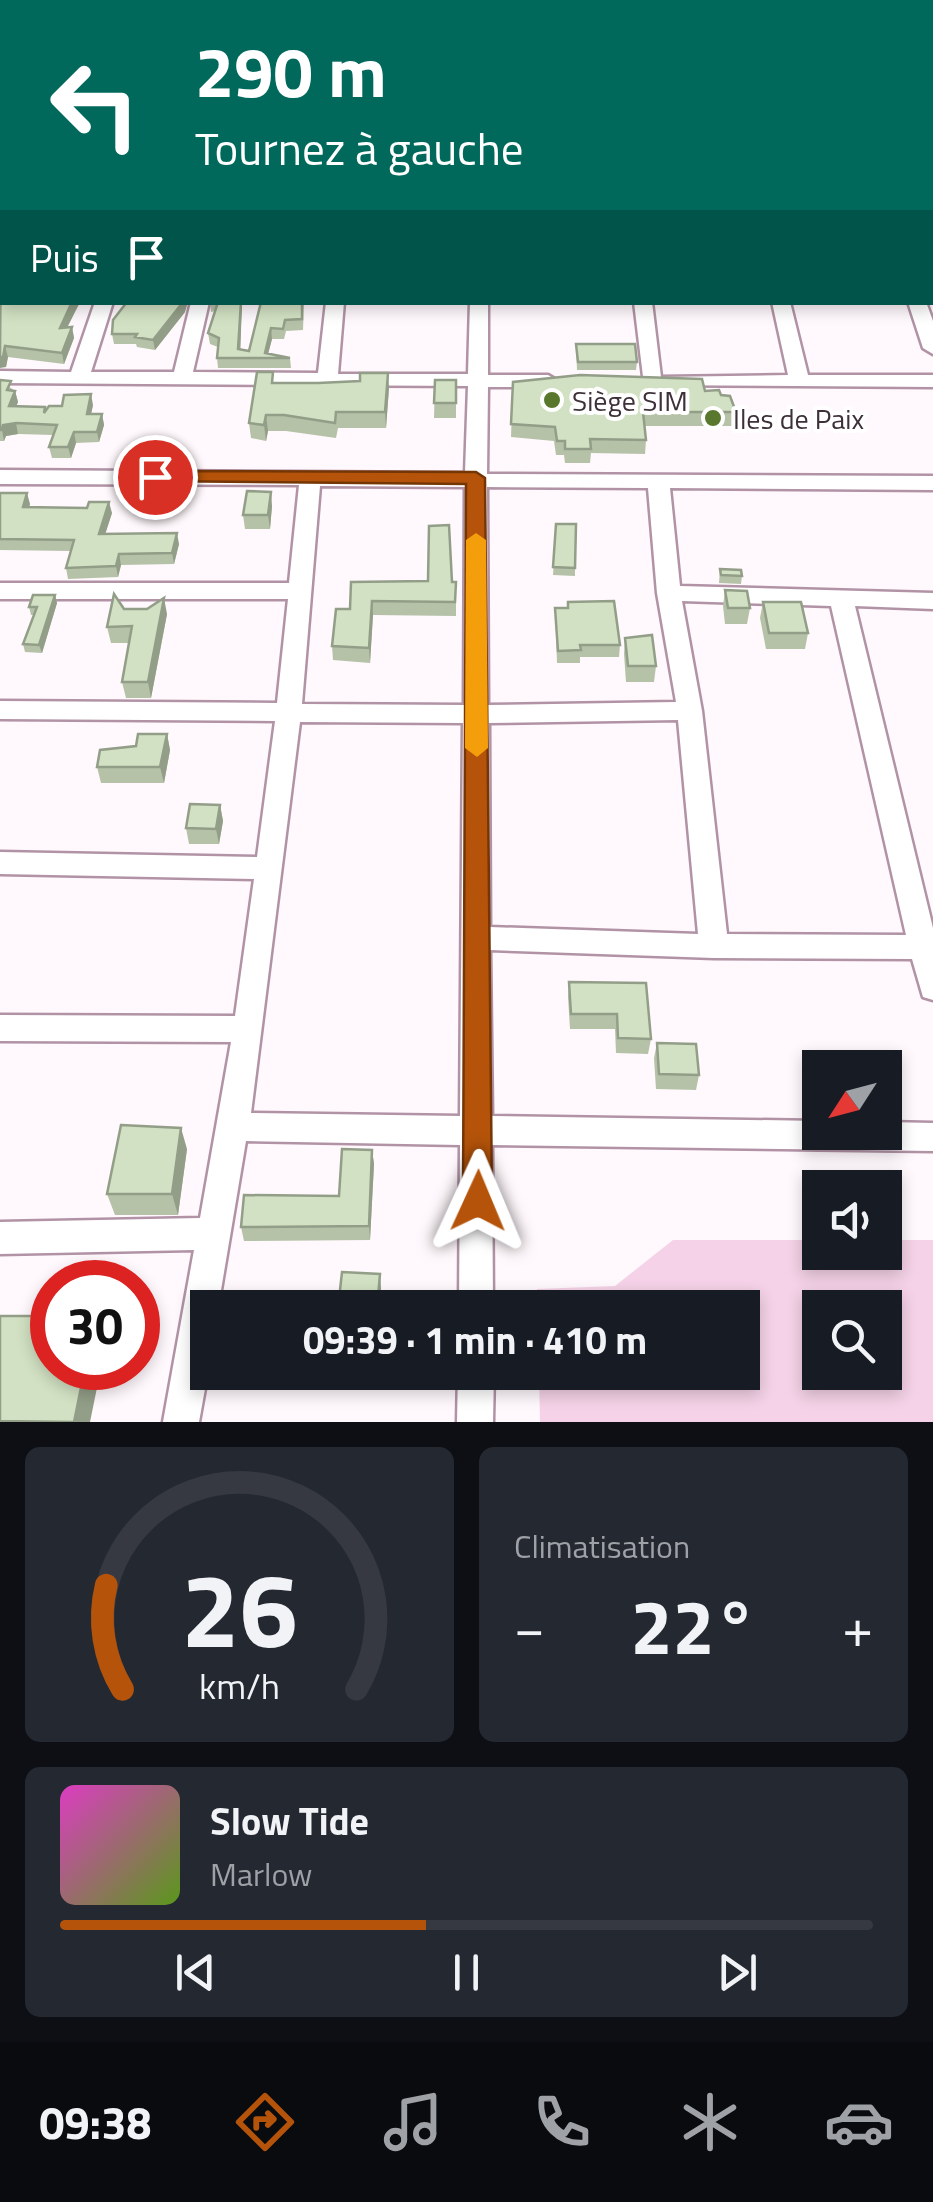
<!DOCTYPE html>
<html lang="fr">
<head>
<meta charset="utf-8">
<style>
  :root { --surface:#171b24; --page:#242831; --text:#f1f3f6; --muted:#9ea1a6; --line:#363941; --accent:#b45309 }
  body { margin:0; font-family:"Titillium Web",sans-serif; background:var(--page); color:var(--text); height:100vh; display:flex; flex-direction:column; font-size:38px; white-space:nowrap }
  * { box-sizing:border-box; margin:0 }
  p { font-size:32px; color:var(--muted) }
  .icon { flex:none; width:55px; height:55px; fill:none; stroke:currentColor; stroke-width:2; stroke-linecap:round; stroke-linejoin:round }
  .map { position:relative; height:1422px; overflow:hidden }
  .drawer { display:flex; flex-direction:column; gap:25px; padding:25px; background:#0d0f14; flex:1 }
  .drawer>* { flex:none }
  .top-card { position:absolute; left:0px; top:0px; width:935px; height:305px; box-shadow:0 5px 15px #0003; background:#00695c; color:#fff; overflow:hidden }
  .needle { width:65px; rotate:234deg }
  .controls { position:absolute; left:802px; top:1050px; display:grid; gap:20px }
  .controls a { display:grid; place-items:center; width:100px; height:100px; border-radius:0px; background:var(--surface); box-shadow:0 5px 15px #0003; font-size:50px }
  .speed { position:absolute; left:30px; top:1260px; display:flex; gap:20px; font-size:50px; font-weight:700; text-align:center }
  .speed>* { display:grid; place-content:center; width:130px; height:130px; border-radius:50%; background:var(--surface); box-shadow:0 5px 15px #0003; line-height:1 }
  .speed .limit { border:15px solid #d22; background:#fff; color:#111 }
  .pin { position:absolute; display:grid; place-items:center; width:85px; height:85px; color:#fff; margin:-42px; border:5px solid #fff; border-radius:50%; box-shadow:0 2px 10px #0007 }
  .me { position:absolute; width:110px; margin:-55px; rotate:1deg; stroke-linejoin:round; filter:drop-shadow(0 0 8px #0008) }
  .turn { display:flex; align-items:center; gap:35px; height:210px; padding:0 30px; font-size:45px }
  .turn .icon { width:130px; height:130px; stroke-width:2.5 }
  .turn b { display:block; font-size:70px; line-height:85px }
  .then { display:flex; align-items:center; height:95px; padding:0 30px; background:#0003; gap:20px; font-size:38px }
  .big { font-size:75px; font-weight:700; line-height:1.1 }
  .drawer .widget { flex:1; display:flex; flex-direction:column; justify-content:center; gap:15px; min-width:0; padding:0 35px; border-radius:15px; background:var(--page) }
  .drawer .dial { align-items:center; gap:0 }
  .dial svg { height:260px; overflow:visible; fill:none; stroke:var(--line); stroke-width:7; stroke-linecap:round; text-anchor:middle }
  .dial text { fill:var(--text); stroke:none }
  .song { display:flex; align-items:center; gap:30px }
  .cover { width:120px; height:120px; border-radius:15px; background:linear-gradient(135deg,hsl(310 70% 55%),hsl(90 70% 35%)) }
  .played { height:10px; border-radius:5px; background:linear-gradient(90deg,var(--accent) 45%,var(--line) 45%) }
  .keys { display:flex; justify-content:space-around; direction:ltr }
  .heat { display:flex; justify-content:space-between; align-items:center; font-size:55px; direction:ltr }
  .drawer .tiles { flex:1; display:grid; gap:25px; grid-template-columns:1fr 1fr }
  .widget:last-child { grid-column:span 2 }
  .trip { position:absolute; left:190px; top:1290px; width:570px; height:100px; border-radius:0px; background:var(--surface); box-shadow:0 5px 15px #0003; font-weight:700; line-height:100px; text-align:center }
  .menu { display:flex; height:160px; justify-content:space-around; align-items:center; background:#090b0e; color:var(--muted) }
  .menu .icon { width:70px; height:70px }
  .menu .on { color:var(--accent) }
  .menu b { font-size:45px; color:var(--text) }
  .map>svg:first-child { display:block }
  .green { fill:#f5d2e7; fill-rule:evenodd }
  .water { fill:#deaaca; stroke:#ae859e; stroke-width:2.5 }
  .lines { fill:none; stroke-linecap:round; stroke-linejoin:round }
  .minor-casing { stroke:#b193a5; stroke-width:5 }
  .minor { fill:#fff; fill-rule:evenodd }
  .wall { fill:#b5c2a8 }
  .shaded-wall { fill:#939e88 }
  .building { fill:#d2e1c3; stroke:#939e88; stroke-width:2.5 }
  .route { fill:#b45309; stroke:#753606; stroke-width:2.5 }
  .slow { fill:#f59e0b }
  .poi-dot { fill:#59782e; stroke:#fff; stroke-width:4 }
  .labels { text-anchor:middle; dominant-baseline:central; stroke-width:8; stroke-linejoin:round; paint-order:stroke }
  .poi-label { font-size:28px; fill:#3d3038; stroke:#fff; text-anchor:start }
</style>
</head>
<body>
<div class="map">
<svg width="933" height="1422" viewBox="0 0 933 1422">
  <rect width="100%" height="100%" fill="#fff8fc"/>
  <path class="green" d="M 673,1240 L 820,1240 L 820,1252 L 885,1252 L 885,1240 L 933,1240 L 933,1422 L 540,1422 L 539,1373 L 742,1372 L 742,1308 L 537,1307 L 537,1289 L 615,1286 ZM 820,1308 L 885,1308 L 885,1372 L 820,1372 Z"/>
  <path class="water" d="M 156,0 L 933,0 L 933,166 L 932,2 Z"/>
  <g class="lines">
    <g class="minor-casing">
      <path id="minor" d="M 120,0 L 141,0 L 142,2 L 122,2 Z
        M 932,168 L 933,168 L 933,178 L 932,178 Z
        M 95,302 L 113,302 L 91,372 L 174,372 L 191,302 L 209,302 L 193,372 L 318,373 L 326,302 L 344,302 L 338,374 L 468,374 L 470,302 L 488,302 L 488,375 L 548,375 L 558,381 L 548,387 L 488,387 L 487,474 L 933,476 L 933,490 L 670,488 L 680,586 L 933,593 L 933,609 L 855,606 L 933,928 L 933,1000 L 923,997 L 912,959 L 714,958 L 490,950 L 492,1116 L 820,1121 L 820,1132 L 885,1132 L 885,1122 L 933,1123 L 933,1151 L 492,1145 L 493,1308 L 459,1308 L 460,1145 L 246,1141 L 218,1308 L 208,1308 L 208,1372 L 199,1422 L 163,1422 L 194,1250 L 0,1254 L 0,1222 L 200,1218 L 231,1042 L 0,1041 L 0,1015 L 235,1016 L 254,879 L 0,874 L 0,852 L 257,857 L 275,721 L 0,719 L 0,701 L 277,703 L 288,599 L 0,599 L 0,583 L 289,583 L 299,485 L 0,484 L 0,470 L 465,473 L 468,386 L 0,383 L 0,371 L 71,372 ZM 320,486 L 465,487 L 464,705 L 302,704 ZM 487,487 L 648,488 L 657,593 L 676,702 L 488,705 ZM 682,601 L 831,606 L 906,935 L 727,934 L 702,711 ZM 678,720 L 698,934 L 490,927 L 489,723 ZM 300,722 L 463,723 L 460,1116 L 251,1113 Z
        M 634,302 L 652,302 L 661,377 L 788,375 L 772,302 L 790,302 L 808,375 L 933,375 L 933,387 L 644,385 Z
        M 908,302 L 926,302 L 933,321 L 933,354 L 923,348 Z
        M 458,1372 L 494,1372 L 493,1422 L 457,1422 Z"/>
    </g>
    <use href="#minor" class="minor"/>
  </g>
  <path class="wall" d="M 2,302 L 80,302 L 67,327 L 72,327 L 74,338 L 64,364 L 8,357 L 6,367 Z
    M 210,302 L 242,302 L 240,350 L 249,351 L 261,302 L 304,302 L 303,330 L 286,331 L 284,339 L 272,339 L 268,354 L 290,358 L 291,368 L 218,368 L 217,358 L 218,347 L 210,344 L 208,333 L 215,311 L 211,312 Z
    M 185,312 L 155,350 L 137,347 L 136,344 L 114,344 L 112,334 Z
    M 576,344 L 637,362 L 636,370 L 577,370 Z
    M 0,380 L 15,391 L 18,402 L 16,406 L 45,407 L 46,410 L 93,405 L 91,414 L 102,414 L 104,425 L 99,442 L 76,443 L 71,458 L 52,458 L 49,447 L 53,435 L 18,434 L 6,436 L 4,441 L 0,441 Z
    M 435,380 L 456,380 L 456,418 L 434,418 Z
    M 513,382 L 705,391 L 721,395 L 736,412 L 734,426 L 645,426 L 646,440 L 645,454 L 591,453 L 590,463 L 565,463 L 564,455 L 556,455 L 554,441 L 511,437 Z
    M 274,383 L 389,388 L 386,428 L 338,428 L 336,438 L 286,431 L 268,431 L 266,441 L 251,438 L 249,423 Z
    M 0,493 L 30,504 L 29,507 L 112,513 L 105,534 L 179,544 L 174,564 L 121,565 L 118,577 L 68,579 L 66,568 L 71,551 L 0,550 Z
    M 272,506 L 270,529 L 245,529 L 243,515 Z
    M 556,524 L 575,568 L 575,576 L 553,575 Z
    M 720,569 L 742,576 L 741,584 L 719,583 Z
    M 351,582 L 456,582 L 456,616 L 373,615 L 370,663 L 333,660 L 332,646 L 350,609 Z
    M 725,590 L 750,608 L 747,624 L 725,624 L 723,606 Z
    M 55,595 L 57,603 L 42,653 L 25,652 L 23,644 L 34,615 L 31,615 L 29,607 Z
    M 763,602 L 808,633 L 805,649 L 766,649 L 760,618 Z
    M 555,608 L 620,645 L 619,657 L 580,657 L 580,663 L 557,663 Z
    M 124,609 L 167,614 L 151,698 L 126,698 L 122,682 L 130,643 L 111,643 L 107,627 Z
    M 625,638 L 656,666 L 654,682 L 626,682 L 624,654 Z
    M 167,734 L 170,750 L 164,783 L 101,783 L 97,767 L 136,746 Z
    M 220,805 L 223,821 L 219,844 L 189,844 L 186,828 Z
    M 569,982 L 651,1039 L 648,1054 L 616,1053 L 615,1029 L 570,1029 L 568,997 Z
    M 657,1043 L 699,1075 L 696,1090 L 656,1089 L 654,1058 Z
    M 187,1149 L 178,1215 L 115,1215 L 107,1194 Z
    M 372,1150 L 374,1164 L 370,1240 L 244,1241 L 241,1227 L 339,1196 Z"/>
  <path class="shaded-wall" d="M 72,302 L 80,302 L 62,338 L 60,328 Z
    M 183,302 L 188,302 L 185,312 L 155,350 L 153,340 Z
    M 241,302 L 242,302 L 240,360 L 238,349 Z
    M 72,327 L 74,338 L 64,364 L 62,353 Z
    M 271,328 L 272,339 L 267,358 L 265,353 Z
    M 5,346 L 8,357 L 6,367 L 0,368 L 0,357 Z
    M 388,373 L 389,388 L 386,428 L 385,412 Z
    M 15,391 L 18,402 L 12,417 L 9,406 Z
    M 91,394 L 93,405 L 89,424 L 87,414 Z
    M 102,414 L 104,425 L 99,442 L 97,432 Z
    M 266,415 L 268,431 L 266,441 L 264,425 Z
    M 16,423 L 18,434 L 6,436 L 4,441 L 2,430 L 3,425 Z
    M 74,432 L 76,443 L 71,458 L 68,447 Z
    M 271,492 L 272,506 L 270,529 L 268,515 Z
    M 27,493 L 30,504 L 25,518 L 23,507 Z
    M 109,502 L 112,513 L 102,544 L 99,534 Z
    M 177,533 L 179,544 L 174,564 L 172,553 Z
    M 119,554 L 121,565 L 118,577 L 116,566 Z
    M 55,595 L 57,603 L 42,653 L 39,645 Z
    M 164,598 L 167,614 L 151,698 L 148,682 Z
    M 372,601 L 373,615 L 370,663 L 369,648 Z
    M 167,734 L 170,750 L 164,783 L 160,767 Z
    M 220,805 L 223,821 L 219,844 L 216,829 Z
    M 181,1128 L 187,1149 L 178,1215 L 172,1194 Z
    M 372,1150 L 374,1164 L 370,1240 L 369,1226 Z
    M 380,1274 L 381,1288 L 380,1308 L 377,1308 Z
    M 85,1368 L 101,1368 L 90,1422 L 74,1422 Z"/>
  <path class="building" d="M 1,229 L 2,229 L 2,302 L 72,302 L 60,328 L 72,327 L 62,353 L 5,346 L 3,357 L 0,357 Z
    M 127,302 L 183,302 L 153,340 L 135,337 L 137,334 L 112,334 L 113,320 Z
    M 218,302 L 241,302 L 238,349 L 249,351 L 261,302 L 302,302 L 302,319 L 285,320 L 283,329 L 271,328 L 265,353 L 290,358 L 217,358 L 219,338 L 208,333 Z
    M 576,344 L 635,344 L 637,362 L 578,362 Z
    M 257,372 L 273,372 L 272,383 L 318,383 L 360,381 L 360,373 L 388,373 L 385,412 L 336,412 L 335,423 L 284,415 L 266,415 L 264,425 L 249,423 Z
    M 580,375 L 702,379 L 705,391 L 719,390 L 721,395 L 730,396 L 736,412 L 643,412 L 646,440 L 590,439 L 591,449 L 565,449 L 565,441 L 557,441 L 555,427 L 511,424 L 513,382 Z
    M 0,380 L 11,381 L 7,390 L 15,391 L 9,406 L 45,407 L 44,413 L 49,406 L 62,406 L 64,395 L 91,394 L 87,414 L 102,414 L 97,432 L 74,432 L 68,447 L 49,447 L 57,425 L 16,423 L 3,425 L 2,430 L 0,430 Z
    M 435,380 L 456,380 L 456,403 L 434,403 Z
    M 247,491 L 271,492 L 268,515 L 243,515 Z
    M 0,493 L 27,493 L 23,507 L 87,508 L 89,502 L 109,502 L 99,534 L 177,533 L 172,553 L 119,554 L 116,566 L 66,568 L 74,540 L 0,539 Z
    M 556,524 L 576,524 L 575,568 L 553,567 Z
    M 449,525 L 452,582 L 456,582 L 455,602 L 372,601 L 369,648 L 332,646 L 336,609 L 350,609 L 351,582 L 428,581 L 429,526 Z
    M 720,569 L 741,570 L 742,576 L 721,575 Z
    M 725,590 L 747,591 L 750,608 L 728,608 Z
    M 114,594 L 124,609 L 147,609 L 164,598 L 148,682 L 122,682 L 132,626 L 107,627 Z
    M 33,595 L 55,595 L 39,645 L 23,644 L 37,607 L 29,607 Z
    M 614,601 L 620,645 L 580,645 L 581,650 L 558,651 L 555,608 L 568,608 L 568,602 Z
    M 763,602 L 801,602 L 808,633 L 769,633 Z
    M 652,635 L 656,666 L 628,666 L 625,638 Z
    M 138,734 L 167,734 L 160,767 L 97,767 L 100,750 L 136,746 Z
    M 190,804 L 220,805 L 216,829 L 186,828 Z
    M 569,982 L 646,983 L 651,1039 L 618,1038 L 617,1014 L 571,1014 Z
    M 657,1043 L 696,1044 L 699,1075 L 659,1074 Z
    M 121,1125 L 181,1128 L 172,1194 L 107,1194 Z
    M 342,1149 L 372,1150 L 369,1226 L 241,1227 L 244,1195 L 339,1196 Z
    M 342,1272 L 380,1274 L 377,1308 L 338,1308 Z
    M 0,1316 L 52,1316 L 52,1368 L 85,1368 L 74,1422 L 0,1421 Z"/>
  <path class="route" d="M 155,471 L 476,472 L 485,478 L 492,1201 L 488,1211 L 478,1215 L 467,1211 L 463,1201 L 466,484 L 148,481 L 148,473 Z"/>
  <path class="slow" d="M 476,533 L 486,540 L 488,748 L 477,757 L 465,748 L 466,540 Z"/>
  <g class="poi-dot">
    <circle cx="552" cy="400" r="10"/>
    <circle cx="713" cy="418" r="10"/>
  </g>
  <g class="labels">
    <g class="poi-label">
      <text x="572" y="400">Siège SIM</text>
      <text x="733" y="418">Iles de Paix</text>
    </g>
  </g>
</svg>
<div class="controls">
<a><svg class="needle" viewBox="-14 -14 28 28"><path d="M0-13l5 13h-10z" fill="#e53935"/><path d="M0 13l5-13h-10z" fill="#9ea1a6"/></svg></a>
<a><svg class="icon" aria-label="sound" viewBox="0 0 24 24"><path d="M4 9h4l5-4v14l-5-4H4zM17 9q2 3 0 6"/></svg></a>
<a><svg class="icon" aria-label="search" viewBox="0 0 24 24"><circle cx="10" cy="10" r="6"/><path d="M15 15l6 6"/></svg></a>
</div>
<div class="speed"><div class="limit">30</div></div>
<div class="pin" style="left:155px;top:477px;background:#d93025"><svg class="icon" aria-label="arrive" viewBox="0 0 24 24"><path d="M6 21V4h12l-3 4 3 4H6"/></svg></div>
<svg class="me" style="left:478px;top:1201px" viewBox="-20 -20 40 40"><path d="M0-17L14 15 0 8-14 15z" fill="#b45309" stroke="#fff" stroke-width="4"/></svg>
<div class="trip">09:39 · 1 min · 410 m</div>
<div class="top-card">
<div class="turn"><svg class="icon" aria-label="left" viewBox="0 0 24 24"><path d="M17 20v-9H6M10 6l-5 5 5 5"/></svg><div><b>290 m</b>Tournez à gauche</div></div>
<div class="then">Puis<svg class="icon" aria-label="arrive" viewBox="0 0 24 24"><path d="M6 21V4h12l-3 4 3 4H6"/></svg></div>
</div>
</div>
<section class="drawer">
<div class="tiles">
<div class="widget dial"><svg viewBox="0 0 100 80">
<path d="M14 69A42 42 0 1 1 86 69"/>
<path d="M14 69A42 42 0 0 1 9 37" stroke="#b45309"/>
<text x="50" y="56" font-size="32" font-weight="700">26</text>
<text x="50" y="72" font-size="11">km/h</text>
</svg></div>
<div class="widget"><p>Climatisation</p>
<div class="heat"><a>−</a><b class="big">22°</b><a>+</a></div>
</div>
<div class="widget">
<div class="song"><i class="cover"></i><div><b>Slow Tide</b><p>Marlow</p></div></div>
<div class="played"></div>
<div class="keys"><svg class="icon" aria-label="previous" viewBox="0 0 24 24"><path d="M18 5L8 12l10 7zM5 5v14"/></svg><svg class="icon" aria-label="pause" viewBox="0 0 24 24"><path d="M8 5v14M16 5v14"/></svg><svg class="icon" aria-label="next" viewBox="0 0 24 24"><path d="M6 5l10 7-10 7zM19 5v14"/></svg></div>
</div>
</div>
</section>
<nav class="menu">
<b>09:38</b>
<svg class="icon on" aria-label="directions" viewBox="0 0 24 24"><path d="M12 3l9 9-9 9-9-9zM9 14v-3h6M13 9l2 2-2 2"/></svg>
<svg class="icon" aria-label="music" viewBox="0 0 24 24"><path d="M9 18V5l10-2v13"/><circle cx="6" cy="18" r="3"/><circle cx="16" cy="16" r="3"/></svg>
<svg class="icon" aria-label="phone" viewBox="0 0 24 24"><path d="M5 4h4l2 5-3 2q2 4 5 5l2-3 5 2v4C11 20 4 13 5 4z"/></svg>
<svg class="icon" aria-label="climate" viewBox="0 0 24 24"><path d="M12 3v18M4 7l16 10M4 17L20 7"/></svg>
<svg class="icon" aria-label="car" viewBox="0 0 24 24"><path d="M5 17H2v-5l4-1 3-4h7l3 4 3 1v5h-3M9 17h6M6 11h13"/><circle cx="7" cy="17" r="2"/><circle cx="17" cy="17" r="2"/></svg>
</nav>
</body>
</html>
